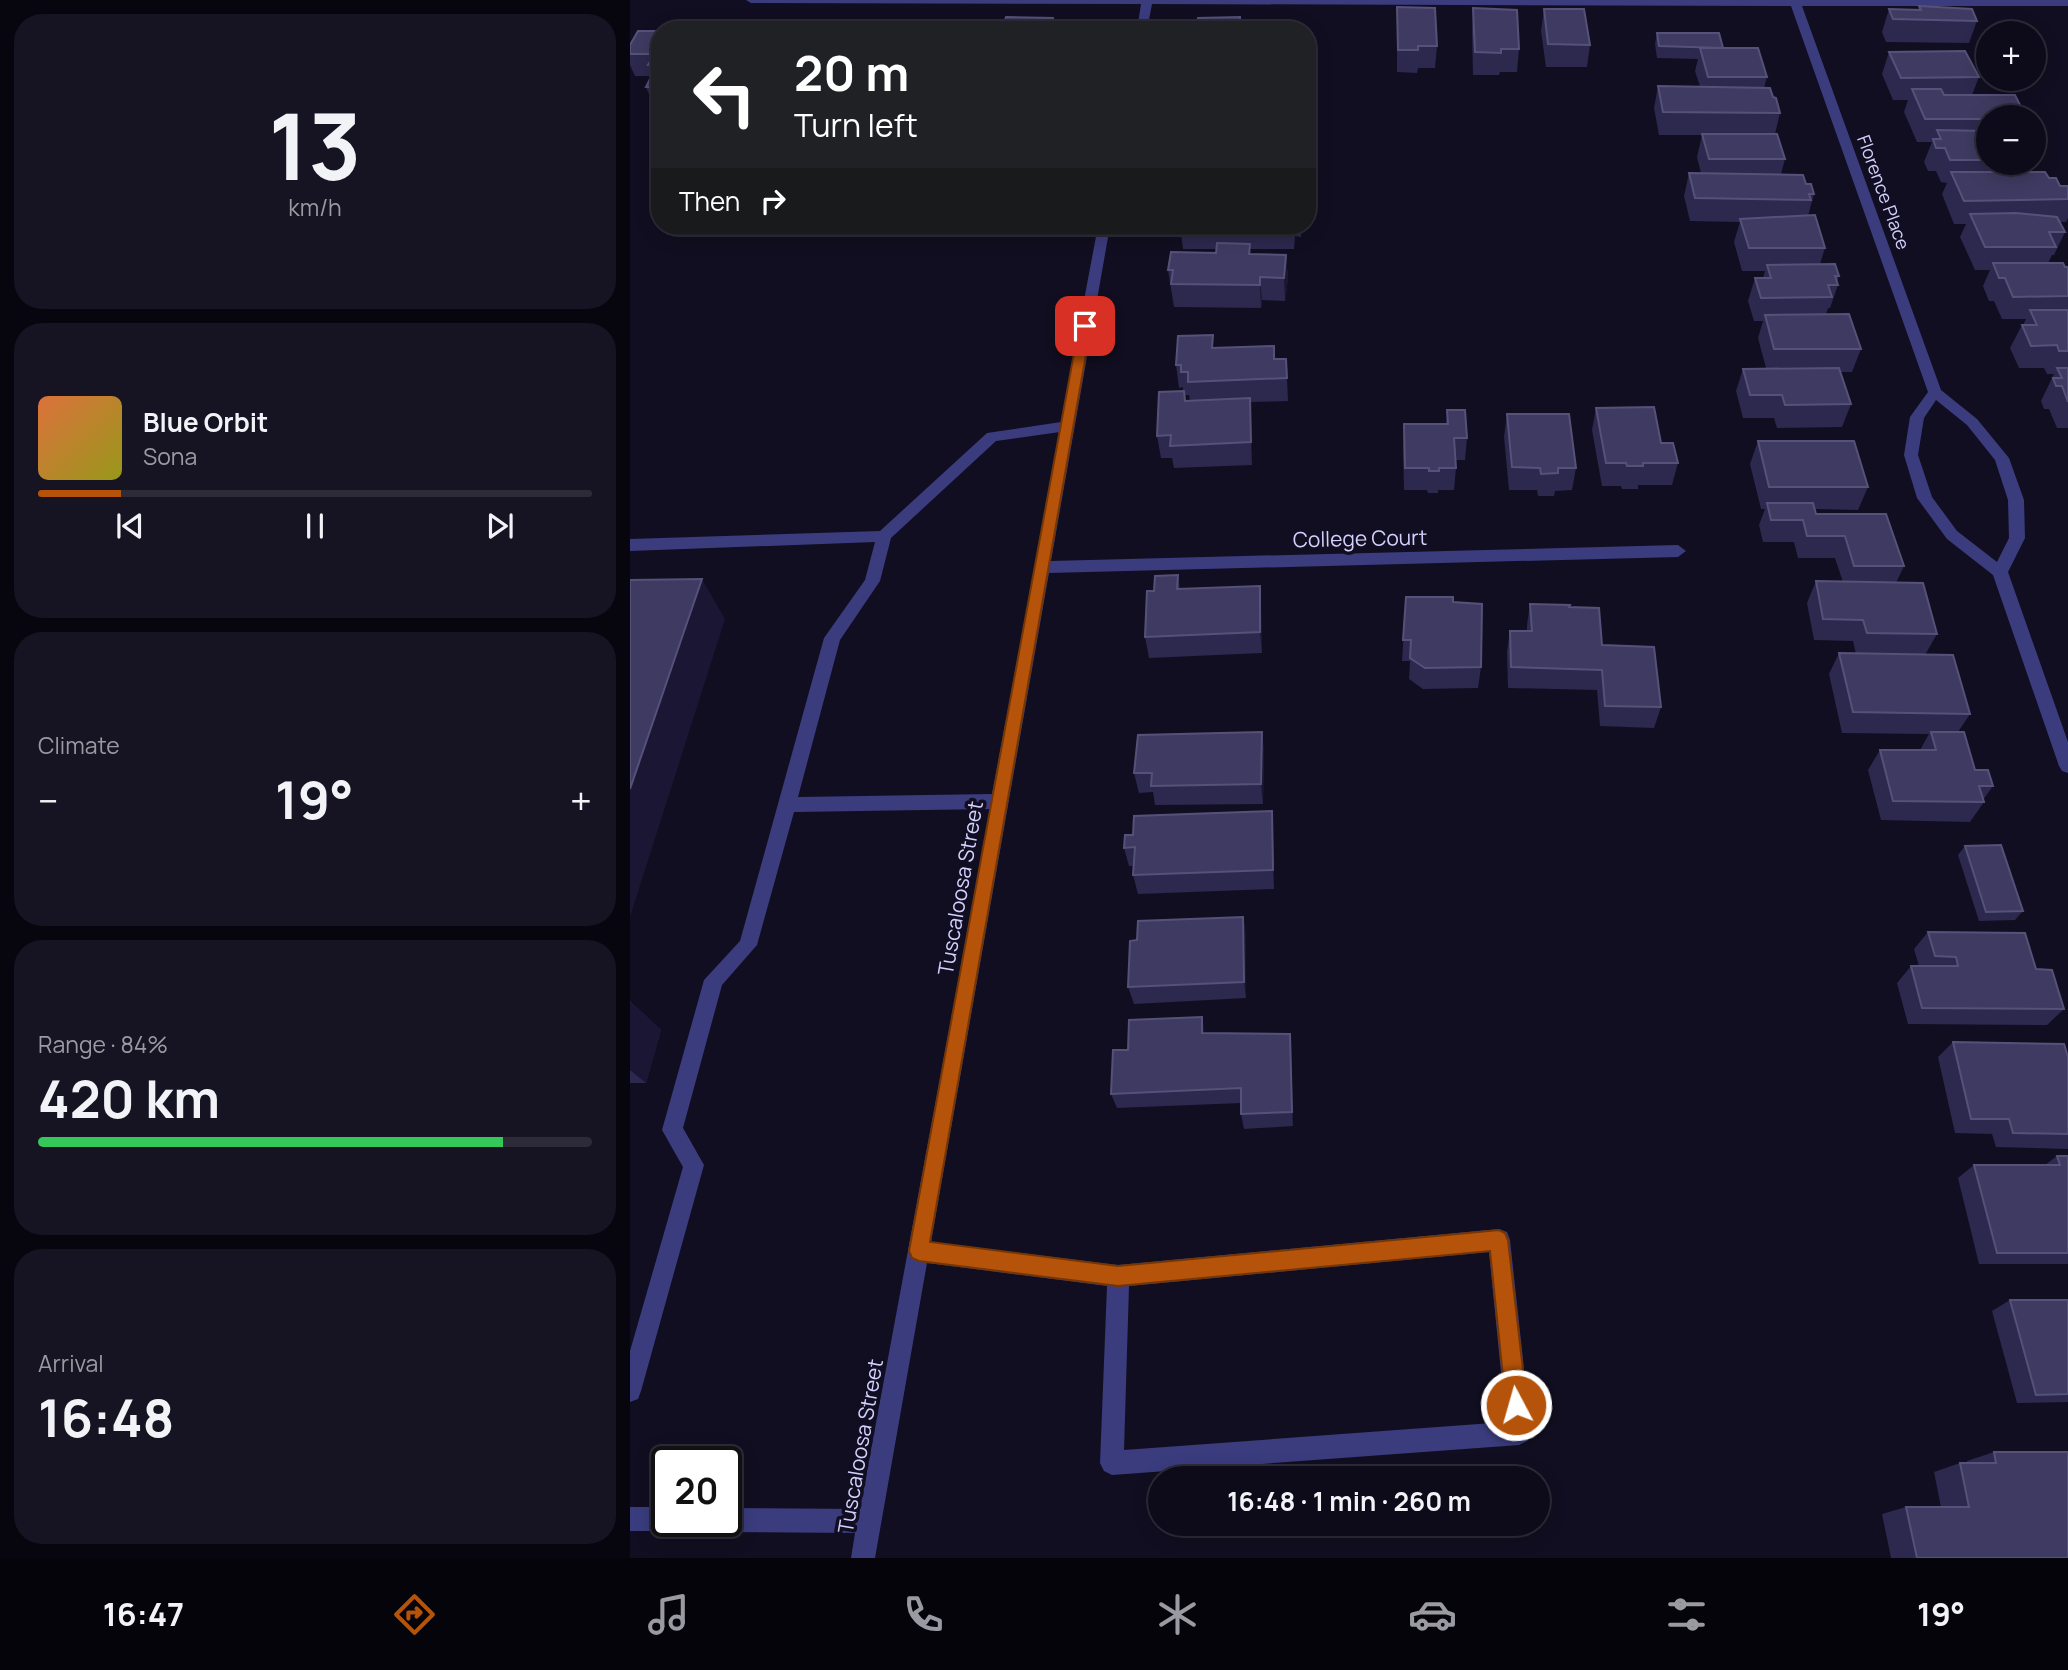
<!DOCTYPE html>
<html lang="en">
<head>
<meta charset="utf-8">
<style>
  :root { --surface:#0d0a19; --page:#161322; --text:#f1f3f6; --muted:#9a9aa2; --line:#2d2b38; --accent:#b45309 }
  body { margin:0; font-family:Manrope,sans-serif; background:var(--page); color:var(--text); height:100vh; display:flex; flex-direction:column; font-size:26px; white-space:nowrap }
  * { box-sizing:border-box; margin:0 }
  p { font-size:23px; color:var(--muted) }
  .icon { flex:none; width:38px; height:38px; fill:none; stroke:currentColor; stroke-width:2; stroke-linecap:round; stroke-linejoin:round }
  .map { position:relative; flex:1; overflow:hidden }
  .sheet { display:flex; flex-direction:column; gap:14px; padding:14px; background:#07060e; width:630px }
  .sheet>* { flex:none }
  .guide { position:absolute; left:21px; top:21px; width:665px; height:214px; border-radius:28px; box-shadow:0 4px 18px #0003,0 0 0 2px var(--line); background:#202124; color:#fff; overflow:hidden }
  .tools { position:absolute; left:1346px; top:21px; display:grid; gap:14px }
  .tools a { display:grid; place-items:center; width:70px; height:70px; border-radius:50%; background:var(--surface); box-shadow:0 4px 18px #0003,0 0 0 2px var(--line); font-size:35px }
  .speed { position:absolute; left:21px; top:1446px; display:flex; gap:14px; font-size:35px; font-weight:700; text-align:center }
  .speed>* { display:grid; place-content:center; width:91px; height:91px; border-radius:50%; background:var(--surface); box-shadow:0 4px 18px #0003,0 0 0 2px var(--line); line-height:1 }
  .speed .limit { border:4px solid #111; border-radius:10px; background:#fff; color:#111 }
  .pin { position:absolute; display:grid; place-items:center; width:60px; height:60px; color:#fff; margin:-30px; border-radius:14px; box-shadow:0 4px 10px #0006 }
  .me { position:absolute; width:77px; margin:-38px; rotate:354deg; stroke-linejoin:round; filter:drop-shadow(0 0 5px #0008) }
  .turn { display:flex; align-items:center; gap:24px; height:147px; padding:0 28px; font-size:32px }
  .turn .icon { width:91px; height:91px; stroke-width:2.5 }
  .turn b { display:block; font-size:49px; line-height:60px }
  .then { display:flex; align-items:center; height:66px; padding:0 28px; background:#0003; gap:14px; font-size:26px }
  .big { font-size:52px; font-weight:700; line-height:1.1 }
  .sheet .card { flex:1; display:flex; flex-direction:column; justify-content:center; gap:10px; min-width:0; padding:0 24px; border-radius:28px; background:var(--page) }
  .sheet .dial { align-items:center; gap:0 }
  .dial b { font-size:91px; line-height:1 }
  .song { display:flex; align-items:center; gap:21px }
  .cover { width:84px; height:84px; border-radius:10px; background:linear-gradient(135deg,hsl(20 70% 55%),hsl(60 70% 35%)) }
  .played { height:7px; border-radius:4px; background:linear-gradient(90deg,var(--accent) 15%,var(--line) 15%) }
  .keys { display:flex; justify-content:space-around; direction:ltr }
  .heat { display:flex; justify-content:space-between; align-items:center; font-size:38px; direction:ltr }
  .charge { height:10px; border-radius:5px; background:linear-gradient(90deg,#34c759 84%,var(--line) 0) }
  .trip { position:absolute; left:518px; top:1466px; width:402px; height:70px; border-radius:35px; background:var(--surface); box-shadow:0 4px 18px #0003,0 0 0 2px var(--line); font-weight:700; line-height:70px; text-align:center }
  .tab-bar { display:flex; height:112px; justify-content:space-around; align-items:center; background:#05040a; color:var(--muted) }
  .tab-bar .icon { width:49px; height:49px }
  .tab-bar .active { color:var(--accent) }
  .tab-bar b { font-size:32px; color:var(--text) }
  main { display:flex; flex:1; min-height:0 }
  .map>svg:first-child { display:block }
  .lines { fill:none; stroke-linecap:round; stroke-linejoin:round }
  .minor { fill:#3b3c7e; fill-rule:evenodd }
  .wall { fill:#2d284e; fill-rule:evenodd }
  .shaded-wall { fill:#1b1634 }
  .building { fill:#3f3a61; stroke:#565179; stroke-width:2 }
  .route { fill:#b45309; stroke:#753606; stroke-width:2 }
  .labels { text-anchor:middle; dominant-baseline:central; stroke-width:7; stroke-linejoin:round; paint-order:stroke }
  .far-street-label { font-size:18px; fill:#d3d0fd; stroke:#110e21 }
  .street-label { font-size:21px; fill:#d3d0fd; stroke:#110e21 }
</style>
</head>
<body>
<main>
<section class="sheet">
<div class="card dial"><b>13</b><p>km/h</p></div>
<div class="card">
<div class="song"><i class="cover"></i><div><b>Blue Orbit</b><p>Sona</p></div></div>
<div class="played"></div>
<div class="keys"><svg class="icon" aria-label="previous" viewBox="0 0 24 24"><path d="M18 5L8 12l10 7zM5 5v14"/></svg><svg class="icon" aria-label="pause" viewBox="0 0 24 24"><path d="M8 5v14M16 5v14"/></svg><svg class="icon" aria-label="next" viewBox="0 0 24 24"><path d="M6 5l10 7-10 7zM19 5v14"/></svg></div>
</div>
<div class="card"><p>Climate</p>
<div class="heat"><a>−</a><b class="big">19°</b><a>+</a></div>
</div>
<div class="card"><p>Range · 84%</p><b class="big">420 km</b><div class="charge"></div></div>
<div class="card"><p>Arrival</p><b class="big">16:48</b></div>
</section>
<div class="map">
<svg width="1438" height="1558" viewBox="0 0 1438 1558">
  <rect width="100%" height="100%" fill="#110e21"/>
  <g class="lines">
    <path class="minor" d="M 116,0 L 1438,0 L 1438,6 L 1172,6 L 1311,390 L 1347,419 L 1379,458 L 1394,500 L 1395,538 L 1378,572 L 1438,742 L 1438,773 L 1432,771 L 1429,766 L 1363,575 L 1317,539 L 1287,498 L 1274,455 L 1280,417 L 1298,392 L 1161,6 L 522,4 L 517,30 L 507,30 L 511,4 L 121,3 ZM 1306,400 L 1337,425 L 1365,460 L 1378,500 L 1379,538 L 1367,562 L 1327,531 L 1302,497 L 1288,455 L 1294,418 Z
      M 468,226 L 480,226 L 421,561 L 1048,545 L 1056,551 L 1048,557 L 419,573 L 301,1242 L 488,1265 L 869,1229 L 877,1232 L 880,1240 L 901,1433 L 897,1441 L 889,1445 L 482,1475 L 474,1471 L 470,1463 L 477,1286 L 297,1263 L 245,1558 L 221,1558 L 225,1533 L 96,1532 L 87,1529 L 84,1521 L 96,1521 L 96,1508 L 230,1509 L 360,809 L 164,812 L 127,945 L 92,985 L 53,1128 L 74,1165 L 11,1391 L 8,1399 L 0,1402 L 0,1351 L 53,1167 L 32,1130 L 74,980 L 110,941 L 194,638 L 235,580 L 245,542 L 0,551 L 0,539 L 250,531 L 357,433 L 431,422 ZM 430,432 L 362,794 L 168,797 L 210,640 L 250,581 L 261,538 L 366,441 ZM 859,1252 L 876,1422 L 494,1450 L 499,1286 Z
      M 0,1507 L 37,1507 L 37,1521 L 48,1521 L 46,1528 L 37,1531 L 0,1531 Z"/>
  </g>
  <path class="wall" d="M 1289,6 L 1347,21 L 1339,43 L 1256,42 L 1252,32 L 1259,9 L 1288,10 Z
    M 767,7 L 807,46 L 805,68 L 788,68 L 787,73 L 767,72 Z
    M 843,8 L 889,49 L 887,72 L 870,72 L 869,75 L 843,75 L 842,31 Z
    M 914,9 L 960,45 L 957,67 L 916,67 L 911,31 Z
    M 30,31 L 30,110 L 26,110 L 16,87 L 21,76 L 5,76 L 0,65 L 0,45 Z
    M 1027,33 L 1092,48 L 1137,77 L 1134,88 L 1143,97 L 1150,113 L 1145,134 L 1155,159 L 1151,174 L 1176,184 L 1184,194 L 1178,216 L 1195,248 L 1190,264 L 1209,276 L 1207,282 L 1208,285 L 1200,308 L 1198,308 L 1196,314 L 1231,349 L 1222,372 L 1210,372 L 1221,404 L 1212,427 L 1147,428 L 1144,418 L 1113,418 L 1106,391 L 1113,369 L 1136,368 L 1128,338 L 1133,321 L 1124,321 L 1118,301 L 1125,278 L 1133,278 L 1135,271 L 1112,271 L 1104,242 L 1110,222 L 1060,221 L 1054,196 L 1059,173 L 1071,173 L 1067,157 L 1072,135 L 1029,135 L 1024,108 L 1028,86 L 1070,86 L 1065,71 L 1068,59 L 1027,58 L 1025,44 Z
    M 1259,52 L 1349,77 L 1342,95 L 1358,117 L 1358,163 L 1378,163 L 1374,172 L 1419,178 L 1430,186 L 1438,186 L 1438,218 L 1436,222 L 1430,222 L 1435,232 L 1424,255 L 1422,255 L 1418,263 L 1438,267 L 1438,428 L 1427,428 L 1419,409 L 1414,409 L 1411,401 L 1424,374 L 1417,374 L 1414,368 L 1389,368 L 1380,348 L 1392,325 L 1393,325 L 1396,319 L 1372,319 L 1364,301 L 1359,301 L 1353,286 L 1360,270 L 1345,270 L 1330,237 L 1336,224 L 1324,224 L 1312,194 L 1317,183 L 1311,182 L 1306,171 L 1298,171 L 1294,162 L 1302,142 L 1287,142 L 1274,112 L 1278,100 L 1263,100 L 1252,74 Z
    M 550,226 L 671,226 L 671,237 L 665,236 L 664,249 L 620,249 L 621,254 L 656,255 L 658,278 L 655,301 L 632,300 L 631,308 L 544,307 L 538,270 L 586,253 L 587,249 L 553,249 Z
    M 584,348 L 644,359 L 656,359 L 658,401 L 620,402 L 622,465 L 544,468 L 542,458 L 531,458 L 527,436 L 553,391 L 553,387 L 549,388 L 546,365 ZM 555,395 L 559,395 L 560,401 L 556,401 Z
    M 966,408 L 1031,443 L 1048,463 L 1042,485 L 1008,485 L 1008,489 L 992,489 L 991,486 L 972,486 L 962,430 Z
    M 817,410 L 837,438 L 835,460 L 826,460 L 826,468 L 824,490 L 808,490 L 808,493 L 798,493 L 797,490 L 774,490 L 773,447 L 774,424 L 816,424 Z
    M 877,414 L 946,468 L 942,490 L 925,491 L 924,496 L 908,496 L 907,490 L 879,490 L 874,437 Z
    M 1128,441 L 1238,487 L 1228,510 L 1185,509 L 1186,514 L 1274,566 L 1266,583 L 1307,634 L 1295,655 L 1340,714 L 1328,732 L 1345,770 L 1363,786 L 1353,800 L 1354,802 L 1340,822 L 1251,820 L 1238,770 L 1250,750 L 1290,750 L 1299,734 L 1212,733 L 1199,674 L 1209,653 L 1226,654 L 1223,641 L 1184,640 L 1177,603 L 1186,581 L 1213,582 L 1205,558 L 1168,558 L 1164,542 L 1133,542 L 1129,525 L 1135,509 L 1131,509 L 1120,464 Z
    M 548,575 L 550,589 L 631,608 L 632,653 L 519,658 L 515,637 L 524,591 Z
    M 776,597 L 823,602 L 851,667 L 848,688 L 793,689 L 779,679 L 780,661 L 772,661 Z
    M 900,604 L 939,607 L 972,645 L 1031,707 L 1024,728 L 970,726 L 967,690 L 878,688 L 877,652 L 880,631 L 897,631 L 897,625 Z
    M 632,732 L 634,752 L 633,804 L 525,805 L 523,792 L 509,793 L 504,773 Z
    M 643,830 L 644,889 L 508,894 L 503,875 L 504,866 L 499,866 L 494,848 Z
    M 1335,846 L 1393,911 L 1385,920 L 1349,921 L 1328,855 Z
    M 613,917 L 616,935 L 616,998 L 504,1004 L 498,987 L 507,940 Z
    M 1298,932 L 1406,969 L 1434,1009 L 1417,1025 L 1278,1024 L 1267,983 L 1281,966 L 1289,966 L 1284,949 Z
    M 0,1001 L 31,1030 L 16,1083 L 0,1083 Z
    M 575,1033 L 661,1050 L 663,1126 L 614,1129 L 611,1114 L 611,1103 L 487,1108 L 481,1094 L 498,1050 Z
    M 1323,1042 L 1438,1057 L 1438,1149 L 1366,1147 L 1362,1134 L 1325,1133 L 1308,1057 Z
    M 1427,1156 L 1438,1156 L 1438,1264 L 1349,1264 L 1328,1178 L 1344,1165 L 1415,1165 Z
    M 1380,1300 L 1438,1300 L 1438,1402 L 1387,1403 L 1362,1311 Z
    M 1364,1452 L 1438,1558 L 1261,1558 L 1252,1514 L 1276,1507 L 1311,1507 L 1304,1472 L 1330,1463 L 1337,1463 L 1337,1461 Z"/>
  <path class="shaded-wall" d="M 423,18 L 425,30 L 420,30 Z
    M 656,255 L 658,278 L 655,301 L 654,278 Z
    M 630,277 L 632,300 L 631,308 L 630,285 Z
    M 72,579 L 95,619 L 0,917 L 0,789 Z
    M 630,586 L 631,608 L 632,653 L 630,632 Z
    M 632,732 L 634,752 L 633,804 L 631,784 Z
    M 642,811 L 643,830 L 644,889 L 643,870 Z
    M 613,917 L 616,935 L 616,998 L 614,982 Z
    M 0,1001 L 31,1030 L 16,1083 L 0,1070 Z
    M 572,1017 L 575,1033 L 572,1033 Z
    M 660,1034 L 661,1050 L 663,1126 L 662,1112 Z"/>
  <path class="building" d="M 1289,6 L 1342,9 L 1347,21 L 1263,19 L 1259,9 L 1291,10 Z
    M 767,7 L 805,8 L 807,46 L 788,46 L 788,50 L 768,50 Z
    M 843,8 L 887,10 L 889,49 L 871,49 L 871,53 L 845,52 Z
    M 914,9 L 954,9 L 960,45 L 918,44 Z
    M 376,17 L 423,18 L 420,30 L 372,30 Z
    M 610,17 L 610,30 L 567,30 L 568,18 Z
    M 273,21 L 341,22 L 338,30 L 270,30 Z
    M 8,31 L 30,31 L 30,87 L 16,87 L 27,65 L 18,65 L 24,54 L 0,54 L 0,45 Z
    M 1027,33 L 1089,33 L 1093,48 L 1029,46 Z
    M 1070,48 L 1128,48 L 1137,77 L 1078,77 Z
    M 1335,51 L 1349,77 L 1271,78 L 1259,52 Z
    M 1028,86 L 1140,88 L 1143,97 L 1146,98 L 1150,113 L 1033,112 Z
    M 1282,89 L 1311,89 L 1314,95 L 1385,95 L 1396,117 L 1358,117 L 1358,119 L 1295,119 Z
    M 1307,130 L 1358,131 L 1358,160 L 1320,160 L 1315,148 L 1306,148 L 1303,139 L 1311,139 Z
    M 1072,134 L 1147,134 L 1155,159 L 1079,159 Z
    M 1321,172 L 1415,172 L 1419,178 L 1426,178 L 1430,186 L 1438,186 L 1438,199 L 1334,201 Z
    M 1059,173 L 1173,175 L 1176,184 L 1181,184 L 1184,194 L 1179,194 L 1181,200 L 1065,198 Z
    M 1386,213 L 1427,217 L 1435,232 L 1419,232 L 1426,247 L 1355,247 L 1340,214 Z
    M 1185,215 L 1195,248 L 1119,248 L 1110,219 Z
    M 587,243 L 620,244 L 619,254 L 656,255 L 654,278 L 630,277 L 630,285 L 541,284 L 543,270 L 538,270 L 541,252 L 586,253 Z
    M 1363,263 L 1433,263 L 1435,267 L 1438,267 L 1438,296 L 1383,297 L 1375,278 L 1369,278 Z
    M 1205,264 L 1209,276 L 1205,276 L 1208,285 L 1198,285 L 1202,297 L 1131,298 L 1125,278 L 1141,278 L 1137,265 Z
    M 1400,310 L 1438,310 L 1438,351 L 1429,351 L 1427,345 L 1401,346 L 1392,325 L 1407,325 Z
    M 1219,314 L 1231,349 L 1144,349 L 1135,315 Z
    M 583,335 L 582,348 L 644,346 L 644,359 L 656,359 L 657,378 L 558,382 L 558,372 L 551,372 L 551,365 L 546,365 L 548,336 Z
    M 1209,368 L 1221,404 L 1155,405 L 1152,395 L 1120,395 L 1113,369 Z
    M 1427,368 L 1438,368 L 1438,402 L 1432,386 L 1426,386 L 1423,378 L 1432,378 Z
    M 554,391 L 555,401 L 620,398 L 621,442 L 540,446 L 541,435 L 527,436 L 529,392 Z
    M 1024,407 L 1031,443 L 1043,443 L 1048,463 L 1013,463 L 1013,466 L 997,466 L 996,463 L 976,463 L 966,408 Z
    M 817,410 L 835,410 L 837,438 L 824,438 L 826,468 L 809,468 L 809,471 L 799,471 L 799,468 L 775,468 L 774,424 L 818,424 Z
    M 877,414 L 939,414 L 946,468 L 928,468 L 928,473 L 911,474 L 910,468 L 882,467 Z
    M 1128,441 L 1224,441 L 1238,487 L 1139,487 Z
    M 1137,503 L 1183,503 L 1186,514 L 1256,514 L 1274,566 L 1224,566 L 1215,536 L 1177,536 L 1173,520 L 1141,520 Z
    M 548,575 L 547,589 L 630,586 L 630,632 L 515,637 L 517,591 L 524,591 L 525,576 Z
    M 72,579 L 0,789 L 0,580 Z
    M 1186,581 L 1293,583 L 1307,634 L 1237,633 L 1233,620 L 1193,619 Z
    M 776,597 L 823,597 L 823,602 L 852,604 L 851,667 L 795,668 L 780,658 L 781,640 L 773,640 Z
    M 900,604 L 940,605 L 939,607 L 969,608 L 972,645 L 1024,647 L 1031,707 L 975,706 L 972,670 L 881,667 L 880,631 L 902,631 Z
    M 1209,653 L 1323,655 L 1340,714 L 1223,712 Z
    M 632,732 L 631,784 L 521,786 L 522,773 L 504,773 L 508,735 Z
    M 1301,732 L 1334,732 L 1345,770 L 1358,770 L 1363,786 L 1349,786 L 1354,802 L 1263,801 L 1250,750 L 1306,750 Z
    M 642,811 L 643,870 L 503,875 L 505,847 L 494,848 L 495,835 L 503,835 L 504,816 Z
    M 1371,845 L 1393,911 L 1356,912 L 1335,846 Z
    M 613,917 L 614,982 L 498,987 L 500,941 L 507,940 L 508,921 Z
    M 1298,932 L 1395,933 L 1406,969 L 1422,970 L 1434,1009 L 1292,1008 L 1281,966 L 1328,966 L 1326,957 L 1305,956 Z
    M 572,1017 L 572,1033 L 660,1034 L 662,1112 L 611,1114 L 611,1088 L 481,1094 L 483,1050 L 498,1050 L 499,1020 Z
    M 1323,1042 L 1434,1044 L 1438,1057 L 1438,1134 L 1383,1133 L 1379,1119 L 1341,1119 Z
    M 1427,1156 L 1438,1156 L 1438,1253 L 1367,1253 L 1344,1165 L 1430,1165 Z
    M 1380,1300 L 1438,1300 L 1438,1394 L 1406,1395 Z
    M 1364,1452 L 1438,1452 L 1438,1558 L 1287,1558 L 1276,1507 L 1339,1507 L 1330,1463 L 1366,1463 Z"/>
  <path class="route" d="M 455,322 L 461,326 L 300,1242 L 488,1266 L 869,1230 L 875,1233 L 878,1240 L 897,1405 L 894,1412 L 886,1416 L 879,1412 L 876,1405 L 860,1251 L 488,1286 L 289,1261 L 282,1258 L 279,1251 L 449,326 Z"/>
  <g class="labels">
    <g class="far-street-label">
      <text transform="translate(1254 192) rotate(70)">Florence Place</text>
    </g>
    <g class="street-label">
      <text transform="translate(730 538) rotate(-1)">College Court</text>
      <text transform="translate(330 888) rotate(-80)">Tuscaloosa Street</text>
      <text transform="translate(230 1446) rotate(-80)">Tuscaloosa Street</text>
    </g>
  </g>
</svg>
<div class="tools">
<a>+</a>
<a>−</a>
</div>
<div class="speed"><div class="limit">20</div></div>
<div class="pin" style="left:455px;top:326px;background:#d93025"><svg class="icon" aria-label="arrive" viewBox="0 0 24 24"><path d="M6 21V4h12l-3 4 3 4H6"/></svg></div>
<svg class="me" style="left:886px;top:1405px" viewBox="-20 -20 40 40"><circle r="17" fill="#b45309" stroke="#fff" stroke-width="3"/><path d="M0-11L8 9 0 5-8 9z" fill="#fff"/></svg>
<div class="trip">16:48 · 1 min · 260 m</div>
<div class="guide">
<div class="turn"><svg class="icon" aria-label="left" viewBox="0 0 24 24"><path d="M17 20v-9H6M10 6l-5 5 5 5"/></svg><div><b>20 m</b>Turn left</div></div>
<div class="then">Then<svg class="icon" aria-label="right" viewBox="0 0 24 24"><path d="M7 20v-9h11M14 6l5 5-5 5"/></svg></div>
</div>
</div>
</main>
<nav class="tab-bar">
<b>16:47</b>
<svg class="icon active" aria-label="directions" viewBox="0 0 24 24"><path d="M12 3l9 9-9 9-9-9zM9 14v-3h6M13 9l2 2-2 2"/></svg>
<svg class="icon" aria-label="music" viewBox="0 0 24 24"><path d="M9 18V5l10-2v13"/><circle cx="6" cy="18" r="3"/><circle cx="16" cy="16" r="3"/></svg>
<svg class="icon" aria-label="phone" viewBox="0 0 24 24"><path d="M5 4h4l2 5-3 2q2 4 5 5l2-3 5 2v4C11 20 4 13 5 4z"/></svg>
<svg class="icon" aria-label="climate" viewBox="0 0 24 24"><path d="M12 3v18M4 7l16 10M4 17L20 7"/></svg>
<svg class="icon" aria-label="car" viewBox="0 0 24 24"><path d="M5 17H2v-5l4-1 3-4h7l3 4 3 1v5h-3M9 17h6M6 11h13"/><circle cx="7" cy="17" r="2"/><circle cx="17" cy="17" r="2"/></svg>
<svg class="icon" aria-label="filters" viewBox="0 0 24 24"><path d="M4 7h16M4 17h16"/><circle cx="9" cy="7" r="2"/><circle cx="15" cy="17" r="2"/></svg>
<b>19°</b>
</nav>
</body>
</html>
